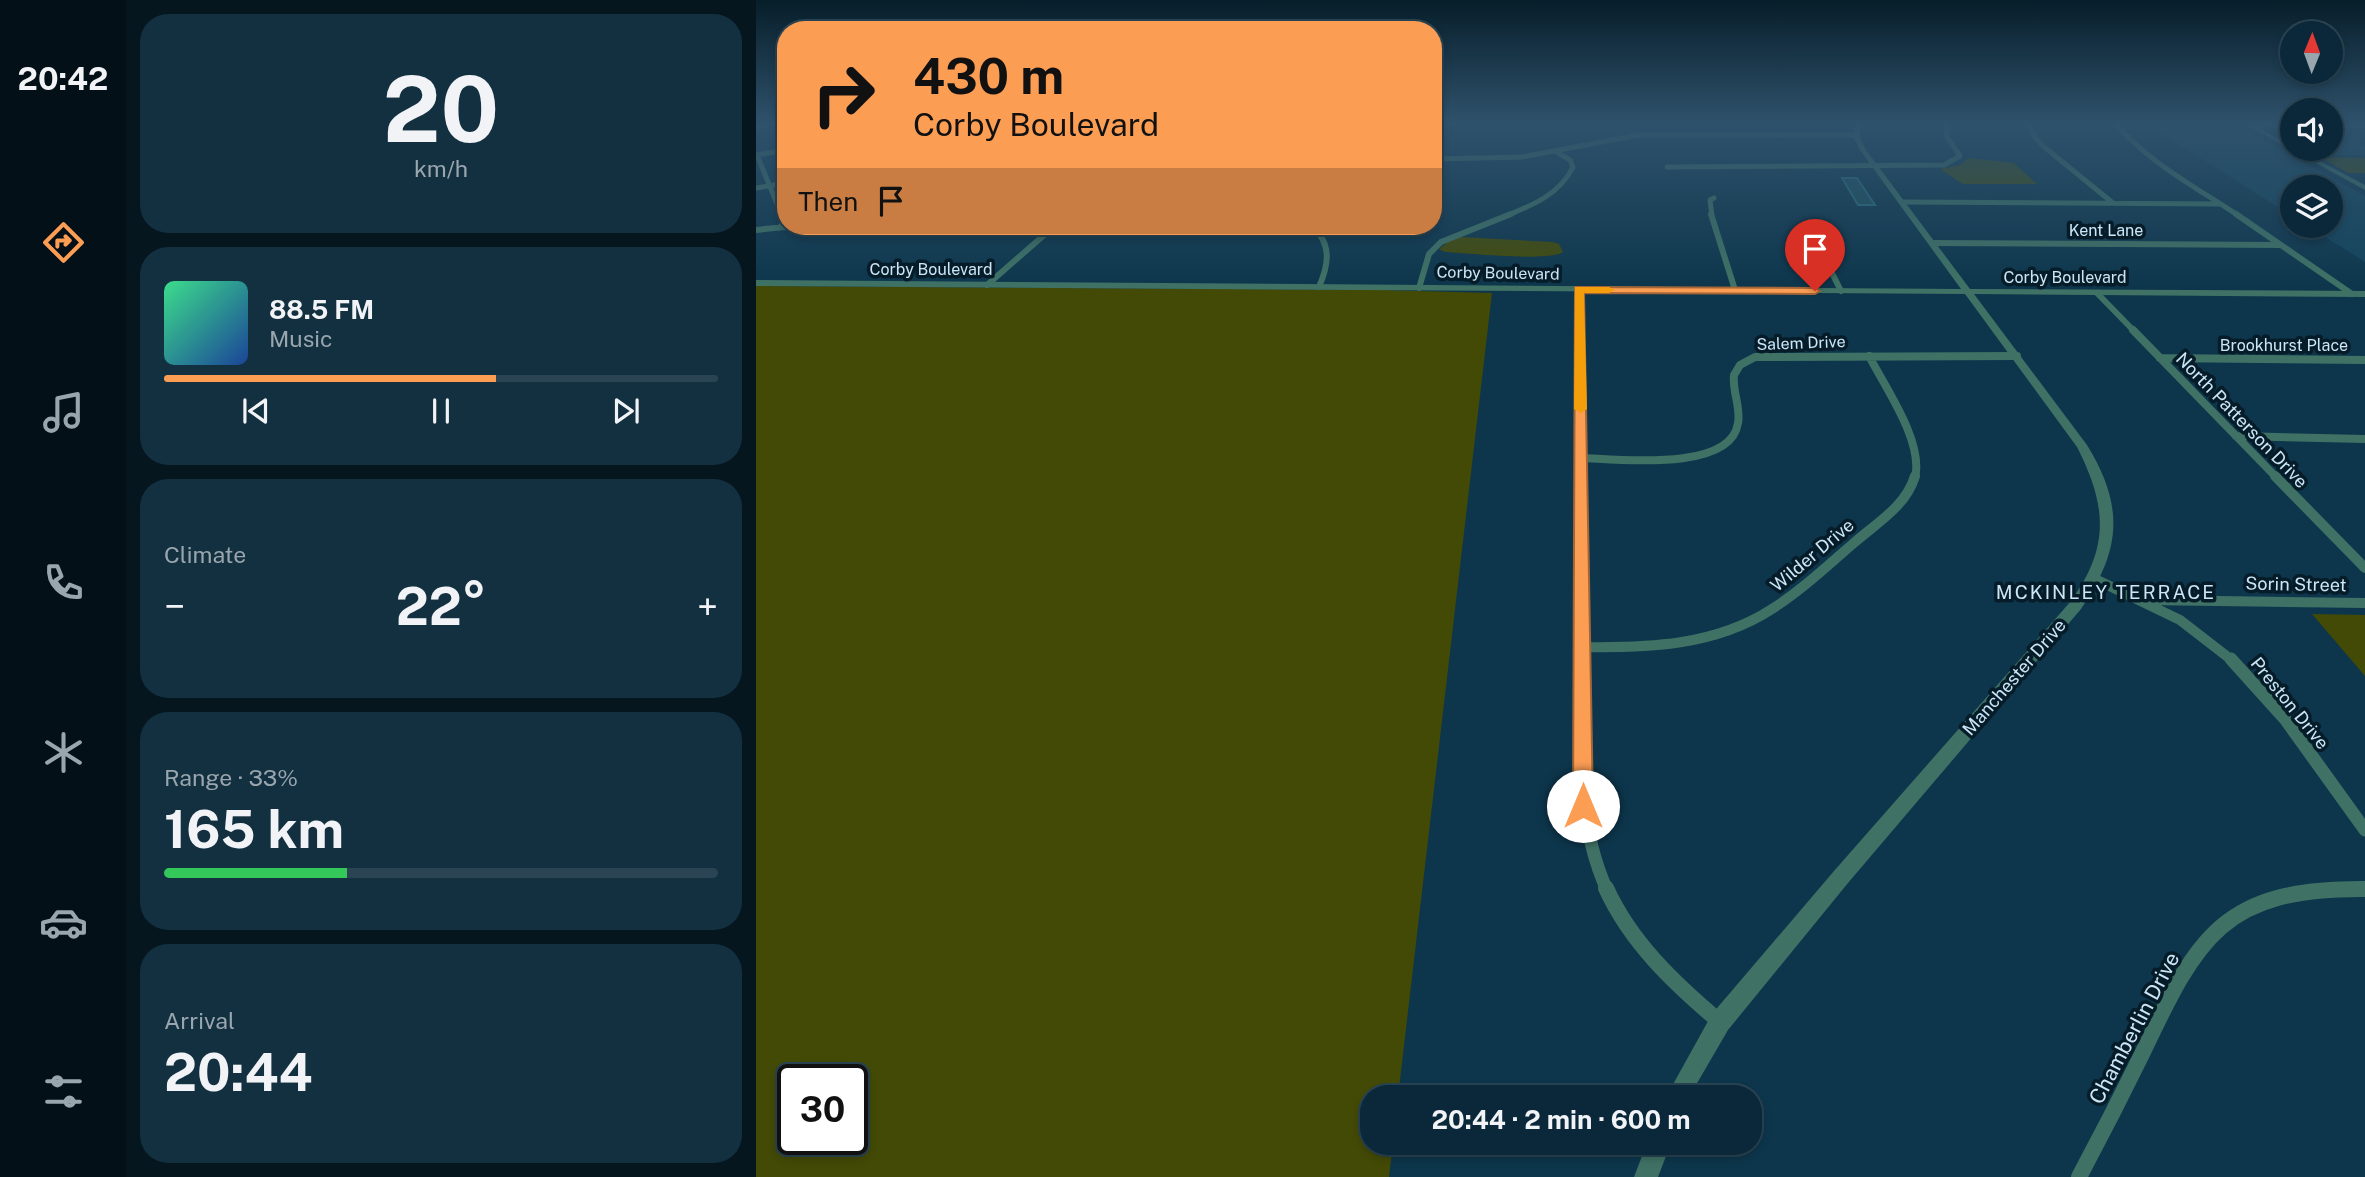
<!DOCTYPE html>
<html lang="en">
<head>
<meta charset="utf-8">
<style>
  :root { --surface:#0a2839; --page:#133041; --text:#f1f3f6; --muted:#99a6ae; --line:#2a4453; --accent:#fc9d54 }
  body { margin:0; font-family:"Public Sans",sans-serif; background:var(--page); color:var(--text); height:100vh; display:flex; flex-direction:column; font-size:26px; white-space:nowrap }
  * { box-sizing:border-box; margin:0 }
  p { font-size:23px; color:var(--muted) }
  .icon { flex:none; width:38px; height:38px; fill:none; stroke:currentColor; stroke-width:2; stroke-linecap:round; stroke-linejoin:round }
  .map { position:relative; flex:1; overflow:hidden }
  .details { display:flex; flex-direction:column; gap:14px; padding:14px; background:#06161f; width:630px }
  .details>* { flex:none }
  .hud { position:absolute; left:21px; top:21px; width:665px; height:214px; border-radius:28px; box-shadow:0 4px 10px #0003,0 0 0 2px var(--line); background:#fc9d54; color:#111; overflow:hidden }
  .needle { width:46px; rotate:1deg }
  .buttons { position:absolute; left:1524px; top:21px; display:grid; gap:14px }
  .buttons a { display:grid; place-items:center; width:63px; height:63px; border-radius:50%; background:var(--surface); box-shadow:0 4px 10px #0003,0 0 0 2px var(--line); font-size:35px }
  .speed { position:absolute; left:21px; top:1064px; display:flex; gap:14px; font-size:35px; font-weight:700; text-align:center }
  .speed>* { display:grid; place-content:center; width:91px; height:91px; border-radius:50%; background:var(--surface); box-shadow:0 4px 10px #0003,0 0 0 2px var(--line); line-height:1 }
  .speed .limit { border:4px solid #111; border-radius:10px; background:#fff; color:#111 }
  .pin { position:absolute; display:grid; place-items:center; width:60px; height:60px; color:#fff; margin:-72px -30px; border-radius:50% 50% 50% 0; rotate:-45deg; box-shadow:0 0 7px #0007 }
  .pin .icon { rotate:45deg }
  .me { position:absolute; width:77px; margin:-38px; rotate:0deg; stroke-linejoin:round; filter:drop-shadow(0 0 5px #0008) }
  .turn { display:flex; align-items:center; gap:24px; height:147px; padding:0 21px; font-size:32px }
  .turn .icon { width:91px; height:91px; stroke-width:2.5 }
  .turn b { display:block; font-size:49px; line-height:60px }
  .then { display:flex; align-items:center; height:66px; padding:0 21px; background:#0003; gap:14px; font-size:26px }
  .big { font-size:52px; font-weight:700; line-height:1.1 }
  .details .card { flex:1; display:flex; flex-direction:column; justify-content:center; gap:10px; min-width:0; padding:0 24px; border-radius:28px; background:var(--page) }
  .details .dial { align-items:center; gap:0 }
  .dial b { font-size:91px; line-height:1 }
  .song { display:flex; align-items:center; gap:21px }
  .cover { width:84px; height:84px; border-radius:10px; background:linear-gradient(135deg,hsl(150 70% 55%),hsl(220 70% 35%)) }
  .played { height:7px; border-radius:4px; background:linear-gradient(90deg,var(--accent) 60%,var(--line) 60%) }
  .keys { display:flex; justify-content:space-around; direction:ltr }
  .heat { display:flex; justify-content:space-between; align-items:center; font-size:38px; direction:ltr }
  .charge { height:10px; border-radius:5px; background:linear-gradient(90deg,#34c759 33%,var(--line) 0) }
  .trip { position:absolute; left:604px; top:1085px; width:402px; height:70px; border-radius:28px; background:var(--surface); box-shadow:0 4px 10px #0003,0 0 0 2px var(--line); font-weight:700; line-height:70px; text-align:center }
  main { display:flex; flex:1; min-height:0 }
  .tabs { display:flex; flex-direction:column; width:126px; justify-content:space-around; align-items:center; background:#041017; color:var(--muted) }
  .tabs .icon { width:49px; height:49px }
  .tabs .current { color:var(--accent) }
  .tabs b { font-size:32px; color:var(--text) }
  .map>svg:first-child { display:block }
  .built { fill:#13445c }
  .green { fill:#434a06; fill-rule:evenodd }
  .building { fill:#1b505d; stroke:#276e7e; stroke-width:2 }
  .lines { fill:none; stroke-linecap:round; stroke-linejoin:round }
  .minor-far5 { stroke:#3f7265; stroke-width:5 }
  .minor-far4 { stroke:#3f7265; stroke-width:6 }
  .minor-far3 { stroke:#3f7265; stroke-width:8 }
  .minor-far2 { stroke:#3f7265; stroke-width:10 }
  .minor-far1 { stroke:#3f7265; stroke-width:13 }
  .minor { stroke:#3f7265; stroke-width:16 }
  .tertiary { fill:#3f7265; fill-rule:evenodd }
  .route { fill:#fc9d54; stroke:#a46637; stroke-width:2 }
  .slow { fill:#f59e0b }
  .labels { text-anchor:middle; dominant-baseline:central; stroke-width:7; stroke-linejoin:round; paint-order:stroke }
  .far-street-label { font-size:16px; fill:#cbe6f7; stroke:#061c29 }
  .street-label { font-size:18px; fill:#cbe6f7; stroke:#061c29 }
  .neighbourhood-label { font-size:19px; letter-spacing:2px; fill:#cbe6f7; stroke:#061c29 }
  .near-street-label { font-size:21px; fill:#cbe6f7; stroke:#061c29 }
</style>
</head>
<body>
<main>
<nav class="tabs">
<b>20:42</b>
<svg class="icon current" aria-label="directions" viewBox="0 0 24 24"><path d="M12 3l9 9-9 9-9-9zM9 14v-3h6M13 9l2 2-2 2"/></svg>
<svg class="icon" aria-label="music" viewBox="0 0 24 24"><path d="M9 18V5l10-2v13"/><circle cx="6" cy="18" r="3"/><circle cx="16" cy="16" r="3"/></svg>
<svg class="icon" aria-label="phone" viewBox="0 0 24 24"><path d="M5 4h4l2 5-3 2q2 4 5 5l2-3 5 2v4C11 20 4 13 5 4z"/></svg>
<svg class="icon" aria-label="climate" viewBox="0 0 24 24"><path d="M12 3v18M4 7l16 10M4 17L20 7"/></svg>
<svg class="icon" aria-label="car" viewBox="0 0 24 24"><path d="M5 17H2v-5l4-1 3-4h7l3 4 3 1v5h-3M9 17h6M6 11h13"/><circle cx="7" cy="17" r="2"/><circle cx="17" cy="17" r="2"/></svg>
<svg class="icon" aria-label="filters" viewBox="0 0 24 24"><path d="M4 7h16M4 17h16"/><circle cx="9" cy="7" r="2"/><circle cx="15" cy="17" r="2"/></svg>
</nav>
<section class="details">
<div class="card dial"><b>20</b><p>km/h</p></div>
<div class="card">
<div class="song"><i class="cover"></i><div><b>88.5 FM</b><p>Music</p></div></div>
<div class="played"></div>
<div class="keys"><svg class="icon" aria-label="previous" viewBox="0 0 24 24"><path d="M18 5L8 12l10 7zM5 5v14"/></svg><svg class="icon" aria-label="pause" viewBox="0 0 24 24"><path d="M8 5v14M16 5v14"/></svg><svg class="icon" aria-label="next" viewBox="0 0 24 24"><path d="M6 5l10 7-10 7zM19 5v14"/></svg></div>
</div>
<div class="card"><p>Climate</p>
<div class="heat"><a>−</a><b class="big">22°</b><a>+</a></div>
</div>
<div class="card"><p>Range · 33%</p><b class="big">165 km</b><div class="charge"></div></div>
<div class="card"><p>Arrival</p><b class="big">20:44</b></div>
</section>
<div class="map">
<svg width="1609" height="1177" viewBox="0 0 1609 1177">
  <rect width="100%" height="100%" fill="#0d364c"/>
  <path class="built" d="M 1392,125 L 1481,125 L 1609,196 L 1609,262 L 1552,226 L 1575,226 L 1575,187 L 1536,187 L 1536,216 Z
    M 1575,127 L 1586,127 L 1609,139 L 1599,141 L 1609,146 L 1609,155 L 1560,155 L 1548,149 L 1575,149 Z"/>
  <path class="green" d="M 1564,157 L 1609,158 L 1609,173 L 1592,173 Z
    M 1212,158 L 1258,163 L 1281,184 L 1207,184 L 1184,169 L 1204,165 Z
    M 705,237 L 797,242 L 803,244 L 807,252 C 792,262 711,253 689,252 L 683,249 L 693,241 Z
    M 0,286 L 624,290 L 736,293 L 642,1097 L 616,1097 L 616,1143 L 637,1143 L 633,1177 L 0,1177 ZM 37,1080 L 96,1080 L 96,1139 L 37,1139 Z
    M 1556,614 L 1609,615 L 1609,676 Z"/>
  <path class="building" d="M 1086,178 L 1101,178 L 1119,205 L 1102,205 Z"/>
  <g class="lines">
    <path class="minor-far5" d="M 1272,122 L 1278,136 L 1287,146 L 1357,203
      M 1359,122 C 1388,160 1443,189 1483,216
      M 0,128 L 13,122
      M 0,155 L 30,150
      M 1,155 L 26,216
      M 677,159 L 766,157 L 882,135 L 1100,135
      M 911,167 L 1188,165 L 1204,156 L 1191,137 L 1189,122
      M 0,188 L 30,183
      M 1146,202 L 1465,204
      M 750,216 C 777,205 804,194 817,167 L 814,160 L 799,151
      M 956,216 L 954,200 L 958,198"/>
    <path class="minor-far4" d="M 955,214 L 979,290
      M 1480,214 L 1596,294
      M 556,226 C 576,244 573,264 563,287
      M 23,228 L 29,222 L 26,214
      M 0,230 L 28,227 L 410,230 L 464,226
      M 1056,233 L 1085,291
      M 1177,243 L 1524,245
      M 231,285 L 295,229
      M 663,288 L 673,254 L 685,242 L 755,214
      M 823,290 L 823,332
      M 1341,293 L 1379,332"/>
    <path class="minor-far3" d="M 823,330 L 824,478
      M 1377,330 L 1521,478
      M 1113,356 C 1129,387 1168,442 1159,478
      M 1404,358 L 1609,360
      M 1480,436 L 1609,439
      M 825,458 C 860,459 975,473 982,423 C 985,407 976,391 978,375 L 984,365 L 999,357 L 1261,356"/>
    <path class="minor-far2" d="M 824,476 L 826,661
      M 1519,476 L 1609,568
      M 1339,579 L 1424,620 L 1477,661
      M 1390,600 L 1609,603
      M 826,647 C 892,648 959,646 1016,609 C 1046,590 1072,565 1099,542 C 1122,522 1150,506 1159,476"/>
    <path class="minor-far1" d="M 826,659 C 826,737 818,818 851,890
      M 1475,659 L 1530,720 L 1609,830
      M 1565,890 L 1609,889"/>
    <path class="minor" d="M 850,888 C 875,943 919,984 964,1022
      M 1323,1177 C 1345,1136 1366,1095 1386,1054 C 1442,936 1467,888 1609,889"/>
    <path class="tertiary" d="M 1098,122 L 1104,122 L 1104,138 L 1110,150 L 1214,289 L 1609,291 L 1609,297 L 1218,294 L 1331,445 C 1369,507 1365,550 1325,609 L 1092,883 L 972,1030 L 933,1097 L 910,1097 L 956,1014 L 1078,871 L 1315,601 C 1354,547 1351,506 1321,447 L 1209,294 L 0,286 L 0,280 L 1205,289 L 1104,150 L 1098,138 Z
      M 1485,122 L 1536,123 L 1536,127 L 1501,127 L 1536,147 L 1536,149 L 1541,149 L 1609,185 L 1609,190 Z
      M 1575,123 L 1609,124 L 1609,128 L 1575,127 Z
      M 891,1143 L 915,1143 L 902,1177 L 878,1177 Z"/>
  </g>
  <linearGradient id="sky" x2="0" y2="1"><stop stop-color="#071e2a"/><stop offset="0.43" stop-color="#2f526c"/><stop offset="1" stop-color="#2f526c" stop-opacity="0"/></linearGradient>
  <rect width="1609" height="287" fill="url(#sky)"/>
  <path class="route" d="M 819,287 L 1059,288 L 1064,291 L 1059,294 L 828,293 L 837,806 L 834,812 L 827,814 L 820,812 L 817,806 Z"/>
  <path class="slow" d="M 819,287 L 853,287 L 859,290 L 853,293 L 828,293 L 831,409 L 825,413 L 818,409 Z"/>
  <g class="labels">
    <g class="far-street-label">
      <text x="1350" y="230">Kent Lane</text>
      <text x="175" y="269">Corby Boulevard</text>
      <text transform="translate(742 273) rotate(1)">Corby Boulevard</text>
      <text x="1309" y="277">Corby Boulevard</text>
      <text transform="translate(1045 343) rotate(-2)">Salem Drive</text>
      <text x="1528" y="345">Brookhurst Place</text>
    </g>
    <g class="street-label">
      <text transform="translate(1486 420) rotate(46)">North Patterson Drive</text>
      <text transform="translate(1056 555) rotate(-40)">Wilder Drive</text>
      <text transform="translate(1540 584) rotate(1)">Sorin Street</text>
      <text transform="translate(1258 677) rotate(-49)">Manchester Drive</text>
      <text transform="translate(1534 703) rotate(51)">Preston Drive</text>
    </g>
    <g class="neighbourhood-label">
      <text x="1350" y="592">MCKINLEY TERRACE</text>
    </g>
    <g class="near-street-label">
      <text transform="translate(1378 1028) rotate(-62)">Chamberlin Drive</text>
    </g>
  </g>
</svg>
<div class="buttons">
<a><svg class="needle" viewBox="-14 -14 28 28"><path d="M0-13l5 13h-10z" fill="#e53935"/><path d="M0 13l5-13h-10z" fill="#99a6ae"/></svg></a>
<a><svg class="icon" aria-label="sound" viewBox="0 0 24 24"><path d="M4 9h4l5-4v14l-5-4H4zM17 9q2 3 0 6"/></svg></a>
<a><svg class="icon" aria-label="layers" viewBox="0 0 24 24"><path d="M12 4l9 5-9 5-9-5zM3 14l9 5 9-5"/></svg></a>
</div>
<div class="speed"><div class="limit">30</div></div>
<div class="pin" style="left:1059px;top:291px;background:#d93025"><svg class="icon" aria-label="arrive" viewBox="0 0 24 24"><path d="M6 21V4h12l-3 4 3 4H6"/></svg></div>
<svg class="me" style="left:827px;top:806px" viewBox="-20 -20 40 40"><circle r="19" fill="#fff"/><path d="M0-13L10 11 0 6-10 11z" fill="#fc9d54"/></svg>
<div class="trip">20:44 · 2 min · 600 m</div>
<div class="hud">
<div class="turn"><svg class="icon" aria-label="right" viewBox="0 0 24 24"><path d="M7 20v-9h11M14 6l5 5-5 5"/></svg><div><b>430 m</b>Corby Boulevard</div></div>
<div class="then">Then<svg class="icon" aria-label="arrive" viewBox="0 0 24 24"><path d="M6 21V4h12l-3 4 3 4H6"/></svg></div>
</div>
</div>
</main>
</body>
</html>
